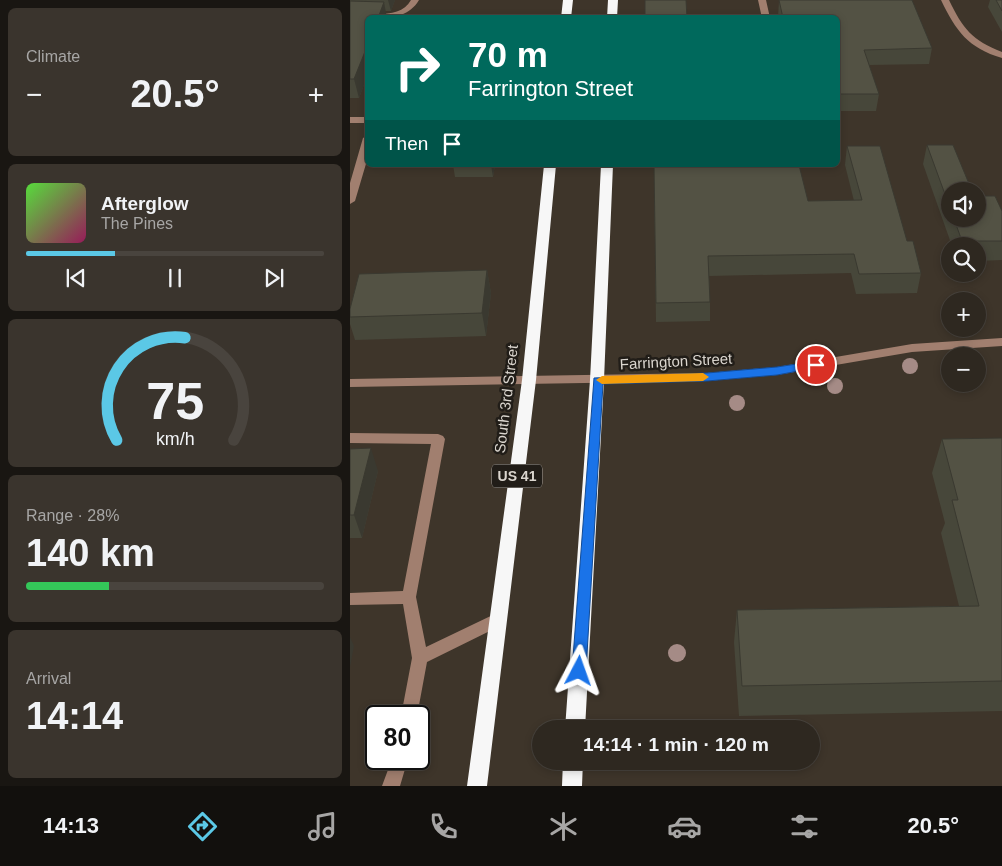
<!DOCTYPE html>
<html lang="en">
<head>
<meta charset="utf-8">
<style>
  :root { --surface:#2e2820; --page:#3a342d; --text:#f1f3f6; --muted:#a7a6a5; --line:#49443e; --accent:#5bc8e6 }
  body { margin:0; font-family:Helvetica,sans-serif; background:var(--page); color:var(--text); height:100vh; display:flex; flex-direction:column; font-size:19px; white-space:nowrap }
  * { box-sizing:border-box; margin:0 }
  p { font-size:16px; color:var(--muted) }
  .icon { flex:none; width:28px; height:28px; fill:none; stroke:currentColor; stroke-width:2; stroke-linecap:round; stroke-linejoin:round }
  .map { position:relative; flex:1; overflow:hidden }
  .side { display:flex; flex-direction:column; gap:8px; padding:8px; background:#191612; width:350px }
  .side>* { flex:none }
  .top-card { position:absolute; left:15px; top:15px; width:475px; height:152px; border-radius:8px; box-shadow:0 2px 8px #0003,0 0 0 1px var(--line); background:#00695c; color:#fff; overflow:hidden }
  .tools { position:absolute; left:591px; top:182px; display:grid; gap:10px }
  .tools a { display:grid; place-items:center; width:45px; height:45px; border-radius:50%; background:var(--surface); box-shadow:0 2px 8px #0003,0 0 0 1px var(--line); font-size:25px }
  .speed { position:absolute; left:15px; top:705px; display:flex; gap:10px; font-size:25px; font-weight:700; text-align:center }
  .speed>* { display:grid; place-content:center; width:65px; height:65px; border-radius:50%; background:var(--surface); box-shadow:0 2px 8px #0003,0 0 0 1px var(--line); line-height:1 }
  .speed .limit { border:2px solid #111; border-radius:8px; background:#fff; color:#111 }
  .pin { position:absolute; display:grid; place-items:center; width:42px; height:42px; color:#fff; margin:-21px; border:2px solid #fff; border-radius:50%; box-shadow:0 1px 5px #0007 }
  .me { position:absolute; width:55px; margin:-28px; rotate:4deg; stroke-linejoin:round; filter:drop-shadow(0 0 4px #0008) }
  .turn { display:flex; align-items:center; gap:18px; height:105px; padding:0 20px; font-size:22px }
  .turn .icon { width:65px; height:65px; stroke-width:2.5 }
  .turn b { display:block; font-size:35px; line-height:42px }
  .then { display:flex; align-items:center; height:48px; padding:0 20px; background:#0003; gap:10px; font-size:19px }
  .big { font-size:38px; font-weight:700; line-height:1.1 }
  .side .widget { flex:1; display:flex; flex-direction:column; justify-content:center; gap:8px; min-width:0; padding:0 18px; border-radius:8px; background:var(--page) }
  .side .dial { align-items:center; gap:0 }
  .dial svg { height:130px; overflow:visible; fill:none; stroke:var(--line); stroke-width:7; stroke-linecap:round; text-anchor:middle }
  .dial text { fill:var(--text); stroke:none }
  .song { display:flex; align-items:center; gap:15px }
  .cover { width:60px; height:60px; border-radius:8px; background:linear-gradient(135deg,hsl(110 70% 55%),hsl(330 70% 35%)) }
  .played { height:5px; border-radius:2px; background:linear-gradient(90deg,var(--accent) 30%,var(--line) 30%) }
  .keys { display:flex; justify-content:space-around; direction:ltr }
  .heat { display:flex; justify-content:space-between; align-items:center; font-size:28px; direction:ltr }
  .charge { height:8px; border-radius:4px; background:linear-gradient(90deg,#34c759 28%,var(--line) 0) }
  .trip { position:absolute; left:182px; top:720px; width:288px; height:50px; border-radius:25px; background:var(--surface); box-shadow:0 2px 8px #0003,0 0 0 1px var(--line); font-weight:700; line-height:50px; text-align:center }
  .dock { display:flex; height:80px; justify-content:space-around; align-items:center; background:#12100d; color:var(--muted) }
  .dock .icon { width:35px; height:35px }
  .dock .selected { color:var(--accent) }
  .dock b { font-size:22px; color:var(--text) }
  main { display:flex; flex:1; min-height:0 }
  .map>svg:first-child { display:block }
  .lines { fill:none; stroke-linecap:round; stroke-linejoin:round }
  .minor { fill:#a17f6f; fill-rule:evenodd }
  .highway { fill:#f7f7f7; fill-rule:evenodd }
  .tree { fill:#a58b86 }
  .wall { fill:#47473a }
  .shaded-wall { fill:#3a3930 }
  .building { fill:#535244; stroke:#3a3930 }
  .route { fill:#1a73e8; stroke:#114b97 }
  .slow { fill:#f59e0b }
  .labels { text-anchor:middle; dominant-baseline:central; stroke-width:5; stroke-linejoin:round; paint-order:stroke }
  .shield { fill:#211d18; stroke:#a39e98; stroke-width:1 }
  .shield-label { font-size:14px; font-weight:bold; fill:#dbd6cf }
  .street-label { font-size:15px; fill:#dbd6cf; stroke:#211d18 }
</style>
</head>
<body>
<main>
<section class="side">
<div class="widget"><p>Climate</p>
<div class="heat"><a>−</a><b class="big">20.5°</b><a>+</a></div>
</div>
<div class="widget">
<div class="song"><i class="cover"></i><div><b>Afterglow</b><p>The Pines</p></div></div>
<div class="played"></div>
<div class="keys"><svg class="icon" aria-label="previous" viewBox="0 0 24 24"><path d="M18 5L8 12l10 7zM5 5v14"/></svg><svg class="icon" aria-label="pause" viewBox="0 0 24 24"><path d="M8 5v14M16 5v14"/></svg><svg class="icon" aria-label="next" viewBox="0 0 24 24"><path d="M6 5l10 7-10 7zM19 5v14"/></svg></div>
</div>
<div class="widget dial"><svg viewBox="0 0 100 80">
<path d="M14 69A42 42 0 1 1 86 69"/>
<path d="M14 69A42 42 0 0 1 56 6" stroke="#5bc8e6"/>
<text x="50" y="56" font-size="32" font-weight="700">75</text>
<text x="50" y="72" font-size="11">km/h</text>
</svg></div>
<div class="widget"><p>Range · 28%</p><b class="big">140 km</b><div class="charge"></div></div>
<div class="widget"><p>Arrival</p><b class="big">14:14</b></div>
</section>
<div class="map">
<svg width="652" height="786" viewBox="0 0 652 786">
  <rect width="100%" height="100%" fill="#3e352a"/>
  <g class="lines">
    <path class="minor" d="M 61,0 L 69,0 C 55,24 23,18 0,17 L 0,13 C 19,13 50,20 61,0 Z
      M 408,0 L 416,0 L 420,18 L 412,18 Z
      M 591,0 L 599,0 C 613,29 622,40 652,52 L 652,58 C 618,48 606,31 591,0 Z
      M 0,117 L 18,117 L 18,123 L 0,123 Z
      M 18,135 L 18,157 L 5,201 L 0,204 L 0,183 L 13,138 Z
      M 652,338 L 652,346 L 562,352 L 427,375 L 357,381 L 0,387 L 0,379 L 357,373 L 427,367 L 562,344 Z
      M 0,433 L 88,434 L 93,436 L 95,439 L 66,597 L 76,647 L 149,612 L 154,614 L 157,619 L 154,624 L 77,662 L 67,716 L 51,716 L 62,658 L 53,604 L 0,605 L 0,593 L 53,591 L 81,444 L 0,443 Z
      M 42,759 L 58,759 L 50,786 L 32,786 Z"/>
    <path class="highway" d="M 213,0 L 223,0 L 221,18 L 211,18 Z
      M 258,0 L 268,0 L 267,18 L 257,18 Z
      M 194,165 L 206,165 L 186,380 L 137,786 L 117,786 L 172,380 Z
      M 251,165 L 263,165 L 254,380 L 235,729 L 215,729 L 240,380 Z
      M 213,761 L 233,761 L 232,786 L 212,786 Z"/>
  </g>
  <g class="tree">
    <circle cx="560" cy="366" r="8"/>
    <circle cx="485" cy="386" r="8"/>
    <circle cx="387" cy="403" r="8"/>
    <circle cx="327" cy="653" r="9"/>
  </g>
  <path class="wall" d="M 0,0 L 45,0 L 41,11 L 36,11 L 18,18 L 18,74 L 9,98 L 0,98 Z
    M 429,0 L 562,0 L 582,48 L 579,64 L 519,65 L 529,94 L 526,111 L 488,111 L 488,18 L 428,18 Z
    M 640,0 L 652,0 L 652,32 L 638,7 Z
    M 577,145 L 600,191 L 600,219 L 628,219 L 652,211 L 652,260 L 628,261 L 628,246 L 602,246 L 573,164 Z
    M 497,146 L 557,241 L 571,273 L 567,293 L 506,294 L 501,273 L 359,276 L 360,302 L 360,321 L 306,322 L 304,165 L 458,201 L 504,201 L 495,165 Z
    M 103,165 L 145,165 L 143,177 L 105,177 Z
    M 137,270 L 141,293 L 136,336 L 5,340 L 0,324 L 0,309 Z
    M 652,438 L 652,711 L 389,716 L 384,642 L 387,610 L 609,606 L 591,533 L 595,523 L 582,473 L 592,439 Z
    M 0,449 L 28,471 L 12,538 L 0,538 Z"/>
  <path class="shaded-wall" d="M 38,0 L 45,0 L 41,11 Z
    M 34,2 L 37,18 L 28,18 Z
    M 18,44 L 18,74 L 9,98 L 4,79 Z
    M 141,165 L 145,165 L 143,177 Z
    M 137,270 L 141,293 L 136,336 L 132,313 Z
    M 21,448 L 28,471 L 12,538 L 4,515 Z
    M 0,637 L 4,646 L 0,667 Z"/>
  <path class="building" d="M 295,0 L 336,0 L 337,18 L 295,18 Z
    M 429,0 L 562,0 L 582,48 L 514,50 L 529,94 L 488,94 L 488,18 L 433,18 Z
    M 646,0 L 652,0 L 652,11 Z
    M 0,1 L 34,2 L 28,18 L 18,18 L 18,44 L 4,79 L 0,79 Z
    M 18,124 L 18,143 L 16,143 L 16,128 Z
    M 577,145 L 603,145 L 622,191 L 600,191 L 600,208 Z
    M 497,146 L 530,146 L 557,241 L 563,241 L 571,273 L 509,274 L 504,254 L 358,256 L 360,302 L 306,303 L 304,165 L 449,165 L 458,201 L 512,200 Z
    M 628,196 L 645,196 L 652,211 L 652,241 L 612,241 L 604,219 L 628,219 Z
    M 137,270 L 132,313 L 0,317 L 0,309 L 9,274 Z
    M 652,438 L 652,681 L 392,686 L 387,610 L 629,606 L 602,500 L 608,500 L 592,439 Z
    M 21,448 L 4,515 L 0,515 L 0,449 Z"/>
  <path class="route" d="M 466,361 L 471,365 L 470,367 L 427,375 L 357,381 L 253,384 L 236,671 L 234,675 L 229,677 L 224,675 L 222,671 L 244,378 L 357,373 L 427,367 Z"/>
  <path class="slow" d="M 353,373 L 359,377 L 353,381 L 252,384 L 246,380 L 252,376 Z"/>
  <g class="labels">
    <rect class="shield" x="142" y="464.5" width="50" height="23" rx="4"/>
    <g class="shield-label">
      <text x="167" y="476">US 41</text>
    </g>
    <g class="street-label">
      <text transform="translate(326 361) rotate(-3)">Farrington Street</text>
      <text transform="translate(156 399) rotate(-83)">South 3rd Street</text>
    </g>
  </g>
</svg>
<div class="tools">
<a><svg class="icon" aria-label="sound" viewBox="0 0 24 24"><path d="M4 9h4l5-4v14l-5-4H4zM17 9q2 3 0 6"/></svg></a>
<a><svg class="icon" aria-label="search" viewBox="0 0 24 24"><circle cx="10" cy="10" r="6"/><path d="M15 15l6 6"/></svg></a>
<a>+</a>
<a>−</a>
</div>
<div class="speed"><div class="limit">80</div></div>
<div class="pin" style="left:466px;top:365px;background:#d93025"><svg class="icon" aria-label="arrive" viewBox="0 0 24 24"><path d="M6 21V4h12l-3 4 3 4H6"/></svg></div>
<svg class="me" style="left:229px;top:671px" viewBox="-20 -20 40 40"><path d="M0-17L14 15 0 8-14 15z" fill="#1a73e8" stroke="#fff" stroke-width="4"/></svg>
<div class="trip">14:14 · 1 min · 120 m</div>
<div class="top-card">
<div class="turn"><svg class="icon" aria-label="right" viewBox="0 0 24 24"><path d="M7 20v-9h11M14 6l5 5-5 5"/></svg><div><b>70 m</b>Farrington Street</div></div>
<div class="then">Then<svg class="icon" aria-label="arrive" viewBox="0 0 24 24"><path d="M6 21V4h12l-3 4 3 4H6"/></svg></div>
</div>
</div>
</main>
<nav class="dock">
<b>14:13</b>
<svg class="icon selected" aria-label="directions" viewBox="0 0 24 24"><path d="M12 3l9 9-9 9-9-9zM9 14v-3h6M13 9l2 2-2 2"/></svg>
<svg class="icon" aria-label="music" viewBox="0 0 24 24"><path d="M9 18V5l10-2v13"/><circle cx="6" cy="18" r="3"/><circle cx="16" cy="16" r="3"/></svg>
<svg class="icon" aria-label="phone" viewBox="0 0 24 24"><path d="M5 4h4l2 5-3 2q2 4 5 5l2-3 5 2v4C11 20 4 13 5 4z"/></svg>
<svg class="icon" aria-label="climate" viewBox="0 0 24 24"><path d="M12 3v18M4 7l16 10M4 17L20 7"/></svg>
<svg class="icon" aria-label="car" viewBox="0 0 24 24"><path d="M5 17H2v-5l4-1 3-4h7l3 4 3 1v5h-3M9 17h6M6 11h13"/><circle cx="7" cy="17" r="2"/><circle cx="17" cy="17" r="2"/></svg>
<svg class="icon" aria-label="filters" viewBox="0 0 24 24"><path d="M4 7h16M4 17h16"/><circle cx="9" cy="7" r="2"/><circle cx="15" cy="17" r="2"/></svg>
<b>20.5°</b>
</nav>
</body>
</html>
